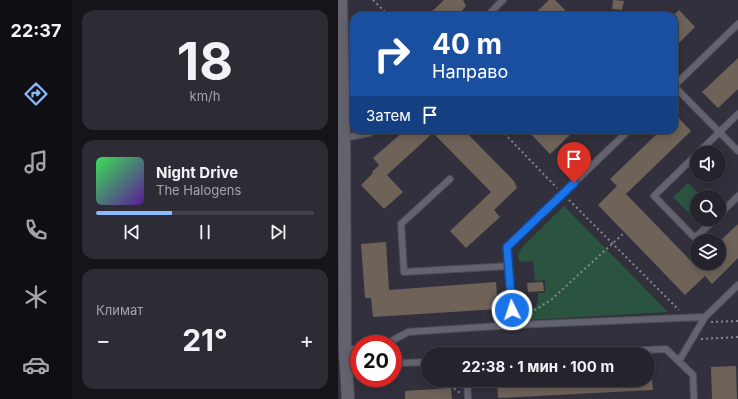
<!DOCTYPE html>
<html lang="ru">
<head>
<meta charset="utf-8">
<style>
  :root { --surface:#25242d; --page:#2d2c35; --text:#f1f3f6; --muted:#a3a4aa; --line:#424149; --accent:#8abafc }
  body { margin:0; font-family:Inter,sans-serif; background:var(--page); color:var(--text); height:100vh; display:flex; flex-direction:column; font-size:15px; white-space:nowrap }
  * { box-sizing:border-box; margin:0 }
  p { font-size:13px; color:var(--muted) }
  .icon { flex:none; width:22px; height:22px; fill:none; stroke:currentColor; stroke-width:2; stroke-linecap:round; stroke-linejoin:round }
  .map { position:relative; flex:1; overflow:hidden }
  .panel { display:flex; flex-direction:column; gap:10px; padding:10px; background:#141419; width:266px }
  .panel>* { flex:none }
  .top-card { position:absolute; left:12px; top:12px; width:328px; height:122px; border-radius:12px; box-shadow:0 2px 10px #0003,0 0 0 1px var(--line); background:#1a4fa0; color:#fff; overflow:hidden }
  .buttons { position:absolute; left:352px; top:146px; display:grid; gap:8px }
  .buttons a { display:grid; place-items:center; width:36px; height:36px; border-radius:50%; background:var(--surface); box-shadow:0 2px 10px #0003,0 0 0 1px var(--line); font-size:20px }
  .speed { position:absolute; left:12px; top:335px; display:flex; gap:8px; font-size:20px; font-weight:700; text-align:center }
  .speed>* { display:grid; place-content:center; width:52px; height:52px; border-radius:50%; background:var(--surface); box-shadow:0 2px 10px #0003,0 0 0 1px var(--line); line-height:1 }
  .speed .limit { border:6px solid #d22; background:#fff; color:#111 }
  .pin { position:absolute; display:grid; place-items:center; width:34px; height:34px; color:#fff; margin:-41px -17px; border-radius:50% 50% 50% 0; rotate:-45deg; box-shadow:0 0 4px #0007 }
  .pin .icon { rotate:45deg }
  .me { position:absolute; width:44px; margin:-22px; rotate:356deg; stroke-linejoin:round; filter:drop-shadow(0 0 3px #0008) }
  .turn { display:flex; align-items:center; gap:14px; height:84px; padding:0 16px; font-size:18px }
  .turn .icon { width:52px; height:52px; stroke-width:2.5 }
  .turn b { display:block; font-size:28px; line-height:34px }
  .then { display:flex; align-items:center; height:38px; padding:0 16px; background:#0003; gap:8px; font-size:15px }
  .big { font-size:30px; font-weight:700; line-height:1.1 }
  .panel .tile { flex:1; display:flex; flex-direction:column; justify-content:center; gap:6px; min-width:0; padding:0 14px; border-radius:12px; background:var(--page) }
  .panel .dial { align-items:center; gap:0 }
  .dial b { font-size:52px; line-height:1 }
  .song { display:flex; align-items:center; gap:12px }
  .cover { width:48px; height:48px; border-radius:6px; background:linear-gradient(135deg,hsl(130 70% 55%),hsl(270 70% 35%)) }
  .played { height:4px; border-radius:2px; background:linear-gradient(90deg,var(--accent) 35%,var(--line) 35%) }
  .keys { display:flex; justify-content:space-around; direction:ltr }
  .heat { display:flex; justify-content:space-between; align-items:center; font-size:22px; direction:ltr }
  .trip { position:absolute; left:83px; top:347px; width:234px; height:40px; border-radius:20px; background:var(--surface); box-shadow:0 2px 10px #0003,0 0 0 1px var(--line); font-weight:700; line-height:40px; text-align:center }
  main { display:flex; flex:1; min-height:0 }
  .menu { display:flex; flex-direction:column; width:72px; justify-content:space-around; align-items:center; background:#0f0e12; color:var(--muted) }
  .menu .icon { width:28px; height:28px }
  .menu .active { color:var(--accent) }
  .menu b { font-size:18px; color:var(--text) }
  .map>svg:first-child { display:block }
  .green { fill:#2b5440 }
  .building { fill:#6e6259 }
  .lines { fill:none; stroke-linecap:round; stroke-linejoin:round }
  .lane-casing { stroke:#4c4b55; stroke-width:8 }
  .street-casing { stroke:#4c4b55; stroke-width:14 }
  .path { stroke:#878690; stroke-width:2; stroke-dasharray:2 3; stroke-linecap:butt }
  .lane { stroke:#63626f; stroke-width:6 }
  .street { stroke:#63626f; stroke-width:12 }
  .route-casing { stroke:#114b97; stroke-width:10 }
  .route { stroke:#1a73e8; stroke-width:7 }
</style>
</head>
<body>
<main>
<nav class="menu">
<b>22:37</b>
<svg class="icon active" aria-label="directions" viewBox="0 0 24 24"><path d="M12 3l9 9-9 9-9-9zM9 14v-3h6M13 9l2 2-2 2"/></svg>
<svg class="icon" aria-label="music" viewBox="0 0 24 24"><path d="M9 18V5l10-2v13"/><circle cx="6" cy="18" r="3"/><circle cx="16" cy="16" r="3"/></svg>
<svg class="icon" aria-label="phone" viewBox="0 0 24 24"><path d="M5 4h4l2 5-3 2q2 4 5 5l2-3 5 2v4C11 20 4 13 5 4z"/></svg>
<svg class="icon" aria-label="climate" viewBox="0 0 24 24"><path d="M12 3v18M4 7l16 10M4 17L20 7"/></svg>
<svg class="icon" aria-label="car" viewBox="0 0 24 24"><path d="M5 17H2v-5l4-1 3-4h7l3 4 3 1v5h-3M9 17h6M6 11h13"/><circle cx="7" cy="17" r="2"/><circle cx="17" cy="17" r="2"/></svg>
</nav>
<section class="panel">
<div class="tile dial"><b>18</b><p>km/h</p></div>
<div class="tile">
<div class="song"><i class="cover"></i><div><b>Night Drive</b><p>The Halogens</p></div></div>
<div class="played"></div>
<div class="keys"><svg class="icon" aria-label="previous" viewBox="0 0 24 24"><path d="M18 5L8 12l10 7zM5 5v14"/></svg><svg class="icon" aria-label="pause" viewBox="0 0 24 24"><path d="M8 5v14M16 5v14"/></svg><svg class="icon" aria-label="next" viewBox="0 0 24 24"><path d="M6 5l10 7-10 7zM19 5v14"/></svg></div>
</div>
<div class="tile"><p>Климат</p>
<div class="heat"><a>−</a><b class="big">21°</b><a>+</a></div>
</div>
</section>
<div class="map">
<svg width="400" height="399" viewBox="0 0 400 399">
  <rect width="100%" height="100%" fill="#31303c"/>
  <path class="green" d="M 350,183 L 364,197 L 359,197 L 359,219 L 361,219 L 359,221 L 335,197 Z
    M 226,206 L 330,312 L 190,320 L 185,315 L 184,310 L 196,308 L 200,303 L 200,293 L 207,293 L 207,280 L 197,281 L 195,261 L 181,262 L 180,254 L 185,246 Z"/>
  <path class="building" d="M 106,0 L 125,0 L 128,6 L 124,11 L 128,16 L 89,16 Z
    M 211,0 L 217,0 L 233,16 L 194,16 Z
    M 275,0 L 286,1 L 284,10 L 274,9 Z
    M 341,10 L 357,27 L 336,48 L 336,15 Z
    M 400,58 L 400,89 L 380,108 L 364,92 Z
    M 336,113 L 353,131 L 288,194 L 355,263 L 381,263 L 381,242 L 400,224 L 400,258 L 374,284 L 367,276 L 347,295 L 260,205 L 279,186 L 272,179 L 323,130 L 336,130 Z
    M 67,130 L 73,130 L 76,134 L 80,130 L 126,130 L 176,181 L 179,188 L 156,210 L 162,217 L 128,248 L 112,231 L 153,192 L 95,133 L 49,175 L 65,192 L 46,209 L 23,185 L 35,173 L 34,172 L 41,165 L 35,158 Z
    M 189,130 L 237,130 L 212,154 Z
    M 48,242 L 51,290 L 158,282 L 160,309 L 35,317 L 33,298 L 27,298 L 23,244 Z
    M 205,282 L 206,291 L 190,292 L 189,283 Z
    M 398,366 L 399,399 L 374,399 L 373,367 Z
    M 159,380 L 314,380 L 315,390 L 160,398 Z
    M 113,388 L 114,399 L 67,399 L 67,391 Z"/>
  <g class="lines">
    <g class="lane-casing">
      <path id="lane" d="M 149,16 L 165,0
        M 336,86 L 400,151
        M 336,86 L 400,24
        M 6,138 L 32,133 L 35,130
        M 360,153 L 400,114
        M 359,154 L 316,196 L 357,238 L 377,219
        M 112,179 L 63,224 L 66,272 L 171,266
        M 381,215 L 400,196
        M 175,325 L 169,247 L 291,130
        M 48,344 L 70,332 L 175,325 L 367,317 L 400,285
        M 7,349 L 21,349
        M 235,354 L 328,349 L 355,375 L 356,399
        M 55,357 L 65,363 L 90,362
        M 341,361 L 367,317
        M 129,380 L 130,399"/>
    </g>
    <g class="street-casing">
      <path id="street" d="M 3,0 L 6,138 L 7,349 L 10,399"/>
    </g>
    <path class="path" d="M 35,0 L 51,16
      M 163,130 L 219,188
      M 231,200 L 341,310
      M 188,316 L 214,299 L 285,234
      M 373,322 L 400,321
      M 363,339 L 400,337
      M 85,370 L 90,375
      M 98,380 L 113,386 L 122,393"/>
    <use href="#lane" class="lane"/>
    <use href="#street" class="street"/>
  </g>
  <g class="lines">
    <g class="route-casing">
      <path id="route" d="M 174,310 L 169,247 L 236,183"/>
    </g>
    <use href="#route" class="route"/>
  </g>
</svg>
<div class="buttons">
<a><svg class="icon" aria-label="sound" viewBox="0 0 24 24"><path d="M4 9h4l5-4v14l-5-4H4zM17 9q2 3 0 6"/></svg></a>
<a><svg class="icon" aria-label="search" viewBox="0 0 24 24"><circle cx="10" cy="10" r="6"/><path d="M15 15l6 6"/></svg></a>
<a><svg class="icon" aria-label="layers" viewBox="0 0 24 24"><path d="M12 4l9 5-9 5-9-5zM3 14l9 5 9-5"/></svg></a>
</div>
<div class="speed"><div class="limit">20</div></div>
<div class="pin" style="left:236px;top:183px;background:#d93025"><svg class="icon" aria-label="arrive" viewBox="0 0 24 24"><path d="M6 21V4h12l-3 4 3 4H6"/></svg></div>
<svg class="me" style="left:174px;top:310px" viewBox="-20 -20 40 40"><circle r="17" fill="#1a73e8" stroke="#fff" stroke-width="3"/><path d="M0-11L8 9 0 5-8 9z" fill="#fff"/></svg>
<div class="trip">22:38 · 1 мин · 100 m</div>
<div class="top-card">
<div class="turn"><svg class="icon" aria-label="right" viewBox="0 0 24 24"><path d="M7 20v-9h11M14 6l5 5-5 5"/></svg><div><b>40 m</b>Направо</div></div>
<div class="then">Затем<svg class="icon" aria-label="arrive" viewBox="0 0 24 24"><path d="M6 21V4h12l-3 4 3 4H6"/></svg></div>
</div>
</div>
</main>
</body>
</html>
